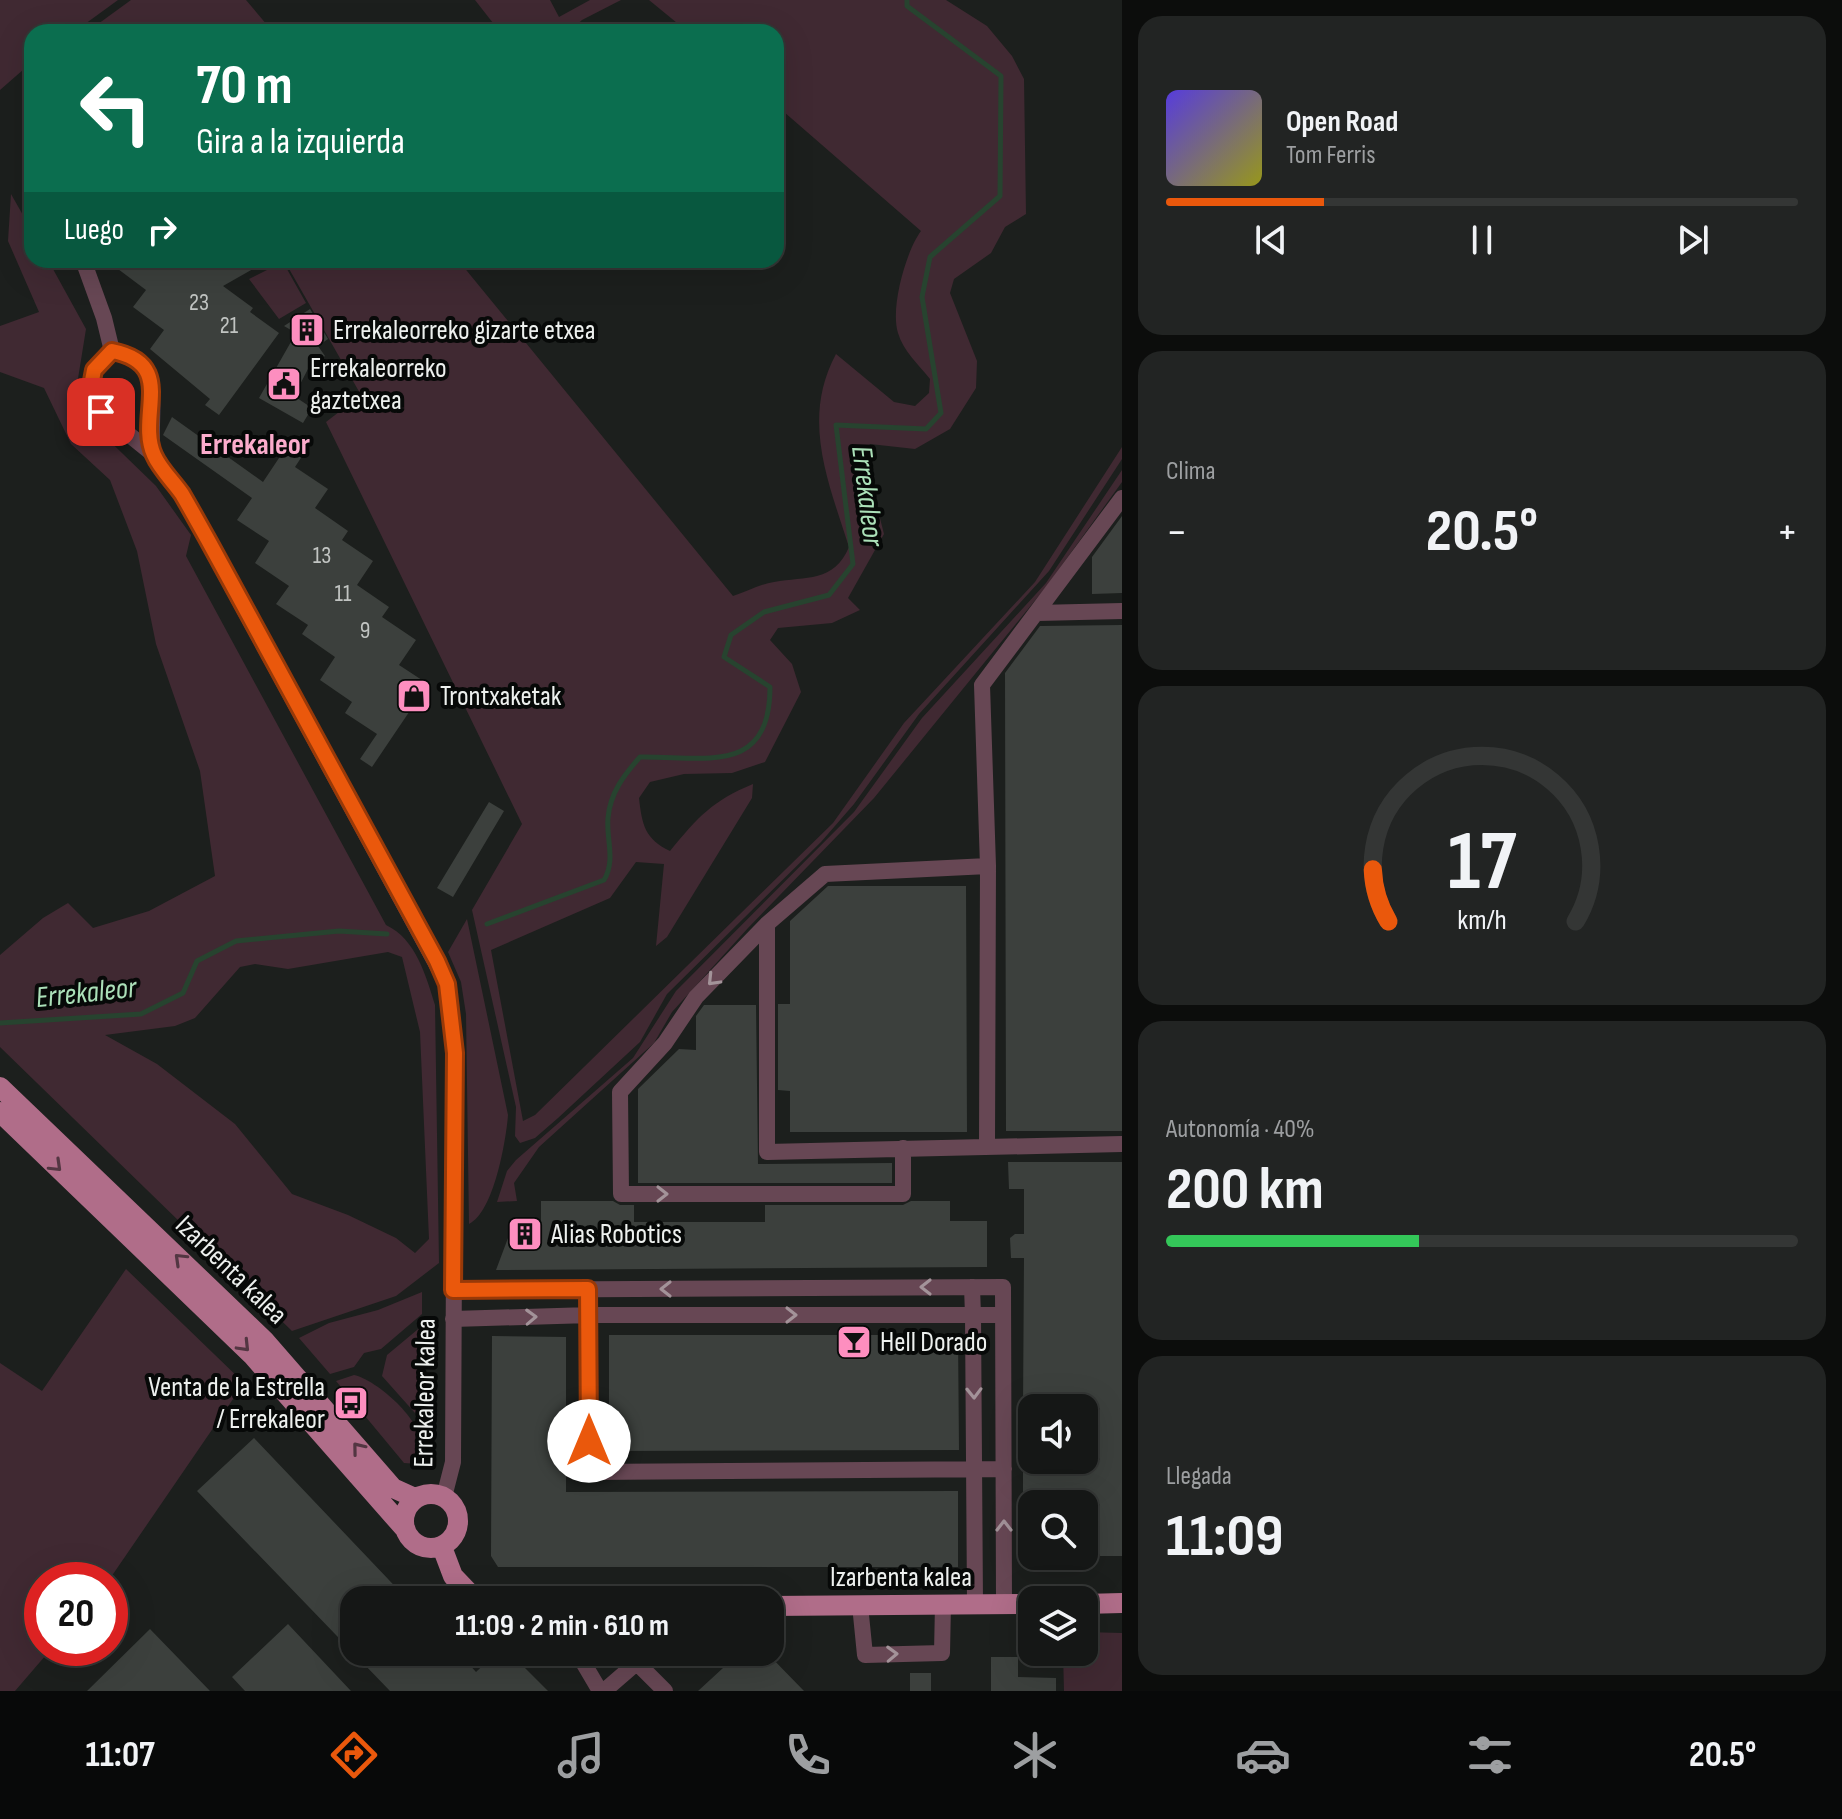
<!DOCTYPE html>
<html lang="es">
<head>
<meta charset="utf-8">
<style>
  :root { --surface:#151716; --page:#222423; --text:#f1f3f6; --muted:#9d9fa1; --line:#343635; --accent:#ea580c }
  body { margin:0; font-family:"Sofia Sans Condensed",sans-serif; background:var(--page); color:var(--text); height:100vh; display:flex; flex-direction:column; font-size:30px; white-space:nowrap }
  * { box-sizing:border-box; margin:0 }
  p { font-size:26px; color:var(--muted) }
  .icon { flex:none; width:44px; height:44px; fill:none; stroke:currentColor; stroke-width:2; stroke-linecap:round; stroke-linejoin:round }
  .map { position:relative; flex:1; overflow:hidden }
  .side { display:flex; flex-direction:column; gap:16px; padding:16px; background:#0c0d0c; width:720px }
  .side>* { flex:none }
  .hud { position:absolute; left:24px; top:24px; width:760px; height:244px; border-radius:24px; box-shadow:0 8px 32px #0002,0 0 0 2px var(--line); background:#0b6e4f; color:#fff; overflow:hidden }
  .fabs { position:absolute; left:1018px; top:1394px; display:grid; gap:16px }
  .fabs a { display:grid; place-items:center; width:80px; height:80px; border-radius:16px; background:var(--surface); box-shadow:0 8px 32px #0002,0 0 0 2px var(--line); font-size:40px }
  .speed { position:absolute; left:24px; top:1562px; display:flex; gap:16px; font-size:40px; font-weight:700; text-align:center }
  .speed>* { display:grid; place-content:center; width:104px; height:104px; border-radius:50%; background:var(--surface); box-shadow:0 8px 32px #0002,0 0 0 2px var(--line); line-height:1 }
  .speed .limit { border:12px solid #d22; background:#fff; color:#111 }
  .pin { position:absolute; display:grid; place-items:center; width:68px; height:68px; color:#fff; margin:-34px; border-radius:16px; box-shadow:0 4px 12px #0006 }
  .me { position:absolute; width:88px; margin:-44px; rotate:0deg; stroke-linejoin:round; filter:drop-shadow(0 0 6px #0008) }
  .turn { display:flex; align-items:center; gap:28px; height:168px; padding:0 40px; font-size:36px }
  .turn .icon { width:104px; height:104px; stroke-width:2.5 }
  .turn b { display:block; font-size:56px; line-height:68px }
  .then { display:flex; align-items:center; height:76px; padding:0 40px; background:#0003; gap:16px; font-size:30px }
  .big { font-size:60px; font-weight:700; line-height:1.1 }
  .side .tile { flex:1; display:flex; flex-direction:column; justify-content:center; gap:12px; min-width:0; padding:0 28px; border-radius:24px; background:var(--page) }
  .side .dial { align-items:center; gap:0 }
  .dial svg { height:208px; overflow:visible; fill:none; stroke:var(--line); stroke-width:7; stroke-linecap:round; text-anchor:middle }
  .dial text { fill:var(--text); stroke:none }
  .song { display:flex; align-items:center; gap:24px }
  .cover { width:96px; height:96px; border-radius:12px; background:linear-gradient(135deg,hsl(250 70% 55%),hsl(60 70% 35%)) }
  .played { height:8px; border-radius:4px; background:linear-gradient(90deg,var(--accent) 25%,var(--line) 25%) }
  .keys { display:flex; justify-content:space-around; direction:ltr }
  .heat { display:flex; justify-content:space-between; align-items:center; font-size:44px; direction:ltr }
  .charge { height:12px; border-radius:6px; background:linear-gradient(90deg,#34c759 40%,var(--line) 0) }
  .trip { position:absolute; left:340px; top:1586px; width:444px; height:80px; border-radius:24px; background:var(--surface); box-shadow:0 8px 32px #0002,0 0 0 2px var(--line); font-weight:700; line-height:80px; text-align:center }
  .menu { display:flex; height:128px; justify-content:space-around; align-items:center; background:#080909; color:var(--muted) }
  .menu .icon { width:56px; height:56px }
  .menu .active { color:var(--accent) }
  .menu b { font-size:36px; color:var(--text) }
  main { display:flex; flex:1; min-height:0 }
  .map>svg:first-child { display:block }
  .green { fill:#402932; fill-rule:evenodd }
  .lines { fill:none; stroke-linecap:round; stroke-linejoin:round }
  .stream { stroke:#27432f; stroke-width:5 }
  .building { fill:#3c403d }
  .minor { stroke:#674754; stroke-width:16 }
  .major { stroke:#b06d89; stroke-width:20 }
  .oneway { stroke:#a39399 }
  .oneway2 { stroke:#533642 }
  .route-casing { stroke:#983908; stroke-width:20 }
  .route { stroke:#ea580c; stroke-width:14 }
  .labels { text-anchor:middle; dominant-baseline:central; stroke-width:8; stroke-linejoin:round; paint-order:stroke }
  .number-label { font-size:24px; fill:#c1c4c2 }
  .poi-label { font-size:28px; fill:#edf0ee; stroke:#070908; text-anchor:start }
  .street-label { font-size:28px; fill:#edf0ee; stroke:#070908 }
  .neighbourhood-label { font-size:30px; font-weight:bold; fill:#fbaccc; stroke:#070908 }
  .water-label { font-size:30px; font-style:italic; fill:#abe0b8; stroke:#070908 }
</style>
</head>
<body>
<main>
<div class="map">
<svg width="1122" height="1691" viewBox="0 0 1122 1691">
  <rect width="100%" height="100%" fill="#1c1f1d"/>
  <path class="green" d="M 0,0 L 118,0 L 74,32 L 32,32 L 32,62 L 0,90 Z
    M 131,0 L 246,0 L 273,32 L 87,32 Z
    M 475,0 L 550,0 L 559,17 L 590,0 L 621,0 L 582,20 L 569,32 L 500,32 Z
    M 649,0 L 946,0 L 987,26 L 1012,56 L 1024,79 L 1026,214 L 1005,227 L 991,253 L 954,279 L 950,293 L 977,361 L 976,388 L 950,429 L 915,449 L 870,444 L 864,455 L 884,534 L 848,598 L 860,610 L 832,623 L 778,628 L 770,640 L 792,664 L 801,692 L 765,762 L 732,773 L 684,774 L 650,782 L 639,798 C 642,825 645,839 670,851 C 698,817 712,801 753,784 L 752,798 L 667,937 L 656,946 L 664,864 L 636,862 L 610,898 L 491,950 L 523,1121 L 535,1115 L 833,823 L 904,723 L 1035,582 L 1122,447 L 1122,459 L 1049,571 L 919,714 L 854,804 L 821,842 L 667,994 L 640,1042 L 558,1118 L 535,1138 L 520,1143 L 515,1136 L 516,1107 L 472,910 L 522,824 L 326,422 L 361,395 L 284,260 L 458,260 L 733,596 C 746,592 760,584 774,582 C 806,576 834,583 849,547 C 828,481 801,419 836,354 L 894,402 L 915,406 L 929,393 L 930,379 C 919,365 903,351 898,333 C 890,308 906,251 921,231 L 776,105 L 776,32 L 688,32 Z
    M 11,194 L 32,231 L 32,260 L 48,260 L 86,329 L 76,391 L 90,422 L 156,486 L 191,535 L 186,556 L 386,925 C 416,939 426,976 435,1005 L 439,1263 L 396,1296 L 292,1331 L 0,1047 L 0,955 L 43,918 L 68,903 L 93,928 L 149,911 L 215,876 L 200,771 L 156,644 L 137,551 L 110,480 L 71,444 L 44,388 L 0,372 L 0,326 L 39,312 L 8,241 ZM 388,952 L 402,957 L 420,1032 L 429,1239 L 415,1253 L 396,1238 L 348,1215 L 292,1194 L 235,1124 L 157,1064 L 105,1035 L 175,1026 L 195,1018 L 240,967 L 255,964 L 288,969 Z
    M 283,262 L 306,303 L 279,319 L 249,279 Z
    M 1122,470 L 1122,482 L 1046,587 L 874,798 L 748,928 L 672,1012 L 654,1043 L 539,1147 L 514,1183 L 517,1201 L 497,1202 L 507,1171 L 516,1160 L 633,1058 L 676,991 L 854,812 L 922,718 L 1046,583 Z
    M 467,919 L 508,1115 C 506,1141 494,1212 469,1224 L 466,1014 L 461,982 L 448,952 Z
    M 126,1269 L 244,1383 L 109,1580 L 42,1580 L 42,1648 L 52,1648 L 15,1691 L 0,1691 L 0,1363 L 42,1391 Z
    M 422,1292 L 422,1314 L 381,1349 L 364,1353 L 354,1367 L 330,1374 L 299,1338 L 329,1323 L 378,1310 Z
    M 423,1325 L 423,1422 L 382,1376 L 387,1355 Z
    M 354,1375 C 381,1381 441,1436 418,1464 L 404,1463 L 336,1381 Z
    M 1084,1632 L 1122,1633 L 1122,1691 L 1064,1691 L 1063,1652 L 1084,1652 Z"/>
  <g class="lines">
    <path class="stream" d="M 487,924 L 604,880 C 616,860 606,839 608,818 C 610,793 624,775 640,757 C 706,756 770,776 770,687 L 724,657 L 731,635 L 764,612 L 829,595 L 853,564 L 836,425 L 926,429 L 941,413 L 922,297 L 930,257 L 1000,196 L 1001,76 L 907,6 L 907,0
      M 0,1023 L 141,1014 L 183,993 L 197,961 L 236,941 L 339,931 L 387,934"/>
  </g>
  <path class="building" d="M 106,260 L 269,260 L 223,286 L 253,308 L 250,312 L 279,333 L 219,415 L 205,405 L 210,399 L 150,349 L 164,330 L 133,307 L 146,290 Z
    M 310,309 L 328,339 L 318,346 L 325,356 L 309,367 L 294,396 L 312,408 L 303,423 L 259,398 L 296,333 L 284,326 Z
    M 172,417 L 263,482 L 293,437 L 308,447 L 295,467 L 328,489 L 315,508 L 348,531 L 342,540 L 373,561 L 357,585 L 389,607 L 382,617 L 416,640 L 399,665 L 428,684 L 372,767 L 360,759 L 377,734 L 345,713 L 352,702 L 320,680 L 335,657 L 302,634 L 308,625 L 276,604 L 289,586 L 255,563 L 269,541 L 237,520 L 252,498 L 163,435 Z
    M 1122,516 L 1122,593 L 1092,594 L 1092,557 Z
    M 1122,625 L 1122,1131 L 1006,1131 L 1005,673 L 1040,626 Z
    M 489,802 L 504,811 L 453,897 L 437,888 Z
    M 828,886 L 966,886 L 967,1132 L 790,1132 L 790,1091 L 778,1090 L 778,1004 L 790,1004 L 790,921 Z
    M 704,1005 L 756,1005 L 758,1164 L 892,1163 L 892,1183 L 638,1183 L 638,1089 L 679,1049 L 696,1050 L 696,1016 Z
    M 1008,1162 L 1122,1162 L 1122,1556 L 1100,1556 L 1100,1504 L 1023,1504 L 1023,1460 L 1100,1460 L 1100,1408 L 1023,1408 L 1024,1258 L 1011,1258 L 1010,1238 L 1015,1234 L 1024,1234 L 1024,1189 L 1009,1189 Z
    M 541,1201 L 613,1201 L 620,1205 L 634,1205 L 634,1222 L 765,1222 L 765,1205 L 903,1205 L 911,1201 L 950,1201 L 950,1221 L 987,1221 L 987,1267 L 496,1270 L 514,1222 L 541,1222 Z
    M 609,1335 L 958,1335 L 959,1450 L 609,1451 Z
    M 492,1336 L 566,1337 L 566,1492 L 958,1491 L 958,1567 L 498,1567 L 491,1556 Z
    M 254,1438 L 408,1600 L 354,1600 L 354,1652 L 458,1652 L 476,1672 L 497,1652 L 509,1652 L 548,1691 L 390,1691 L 197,1491 Z
    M 288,1624 L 351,1691 L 245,1691 L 232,1677 Z
    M 150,1629 L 210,1691 L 87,1691 Z
    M 767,1653 L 804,1691 L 698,1691 L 723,1668 Z
    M 991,1657 L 1018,1657 L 1018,1677 L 1056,1678 L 1056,1691 L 991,1691 Z
    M 910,1673 L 931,1673 L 931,1691 L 910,1691 Z"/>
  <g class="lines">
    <path class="minor" d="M 83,260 L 104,318 L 112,351
      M 112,351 L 94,370 L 90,391 L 101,412 L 153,454 L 180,491 L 447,984 L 455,1053 L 453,1462 L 444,1497
      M 112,351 C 169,362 147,412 153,454
      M 1037,613 L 1122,611
      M 988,866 L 982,685 L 1122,498
      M 767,924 L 767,1152 L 1122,1144
      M 903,1148 L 903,1194 L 621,1194 L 620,1092 L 665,1043 L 696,997 L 767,924 L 825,874 L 988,866 L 987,1145
      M 972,1287 L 973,1315 L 1003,1315
      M 588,1289 L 589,1472 L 1004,1469
      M 453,1290 L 1003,1287 L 1004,1604
      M 453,1319 L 590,1315 L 973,1315 L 975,1604
      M 860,1605 L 865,1655 L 942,1653 L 943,1604
      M 577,1652 L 600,1691
      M 636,1662 L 665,1691
      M 604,1691 L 649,1652"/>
    <path class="major" d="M 0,1087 L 265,1341 L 393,1488 L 415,1498
      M 0,1112 L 252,1355 L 404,1528
      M404 1521a27 27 0 1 1 54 0a27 27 0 1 1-54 0Z
      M 442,1547 L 453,1576 L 476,1600
      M 1084,1604 L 1122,1603
      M 770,1606 L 1032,1604"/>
  </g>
  <defs><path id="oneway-chevron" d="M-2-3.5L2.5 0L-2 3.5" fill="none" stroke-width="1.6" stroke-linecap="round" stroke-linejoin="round" transform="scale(2)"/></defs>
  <g class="oneway">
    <use href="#oneway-chevron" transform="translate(713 980) rotate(134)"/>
    <use href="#oneway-chevron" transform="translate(662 1194)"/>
    <use href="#oneway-chevron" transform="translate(926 1287) rotate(180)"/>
    <use href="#oneway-chevron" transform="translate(666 1289) rotate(180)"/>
    <use href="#oneway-chevron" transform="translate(791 1315)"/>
    <use href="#oneway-chevron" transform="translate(531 1317) rotate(-2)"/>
    <use href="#oneway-chevron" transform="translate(974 1393) rotate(89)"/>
    <use href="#oneway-chevron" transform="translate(1004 1526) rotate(-90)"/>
    <use href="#oneway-chevron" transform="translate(892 1654) rotate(-2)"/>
  </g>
  <g class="oneway2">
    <use href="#oneway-chevron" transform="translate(56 1166) rotate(44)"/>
    <use href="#oneway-chevron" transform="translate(180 1259) rotate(-136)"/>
    <use href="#oneway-chevron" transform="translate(244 1346) rotate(46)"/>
    <use href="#oneway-chevron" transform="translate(358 1448) rotate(-129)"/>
  </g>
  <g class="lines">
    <g class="route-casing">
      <path id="route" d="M 101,412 L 90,391 L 94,370 L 112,351 C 178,364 136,415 154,455 C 160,469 173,481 182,494 C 197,520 212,547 226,573 C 296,703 367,832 437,961 L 447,984 L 455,1053 L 453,1290 L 588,1289 L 589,1441"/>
    </g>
    <use href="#route" class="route"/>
  </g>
  <defs>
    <g id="building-square" transform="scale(1.8)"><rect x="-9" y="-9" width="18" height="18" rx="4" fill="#fd8ebf" stroke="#070908"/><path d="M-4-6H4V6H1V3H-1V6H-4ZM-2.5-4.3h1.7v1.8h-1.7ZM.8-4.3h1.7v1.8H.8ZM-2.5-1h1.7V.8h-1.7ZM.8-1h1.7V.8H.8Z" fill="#111"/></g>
    <g id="civic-square" transform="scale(1.8)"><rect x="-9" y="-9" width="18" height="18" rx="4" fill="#fd8ebf" stroke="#070908"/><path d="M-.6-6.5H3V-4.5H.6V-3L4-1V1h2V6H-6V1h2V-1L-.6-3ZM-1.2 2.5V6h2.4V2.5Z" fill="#111"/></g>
    <g id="shop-square" transform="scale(1.8)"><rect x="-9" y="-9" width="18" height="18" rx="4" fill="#fd8ebf" stroke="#070908"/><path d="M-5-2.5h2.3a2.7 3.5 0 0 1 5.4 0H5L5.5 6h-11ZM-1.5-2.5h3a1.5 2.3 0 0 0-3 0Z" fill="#111"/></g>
    <g id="bar-square" transform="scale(1.8)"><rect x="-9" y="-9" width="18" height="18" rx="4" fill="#fd8ebf" stroke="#070908"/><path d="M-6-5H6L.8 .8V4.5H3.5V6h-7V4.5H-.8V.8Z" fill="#111"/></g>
    <g id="bus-square" transform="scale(1.8)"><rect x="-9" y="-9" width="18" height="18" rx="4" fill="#fd8ebf" stroke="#070908"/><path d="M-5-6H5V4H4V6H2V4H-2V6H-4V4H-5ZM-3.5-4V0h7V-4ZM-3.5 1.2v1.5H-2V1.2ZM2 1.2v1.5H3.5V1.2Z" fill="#111"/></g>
  </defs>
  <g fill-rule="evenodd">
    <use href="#building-square" x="307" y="330"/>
    <use href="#civic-square" x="284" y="384"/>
    <use href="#shop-square" x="414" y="696"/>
    <use href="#building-square" x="525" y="1234"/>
    <use href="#bar-square" x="854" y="1342"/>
    <use href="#bus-square" x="351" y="1403"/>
  </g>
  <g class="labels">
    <g class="number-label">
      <text x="199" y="302">23</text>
      <text x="229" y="325">21</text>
      <text x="322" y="555">13</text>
      <text x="343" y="593">11</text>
      <text x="365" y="630">9</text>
    </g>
    <g class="poi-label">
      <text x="333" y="330">Errekaleorreko gizarte etxea</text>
      <text x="310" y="368">Errekaleorreko<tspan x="310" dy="32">gaztetxea</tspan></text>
      <text x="440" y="696">Trontxaketak</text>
      <text x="551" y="1234">Alias Robotics</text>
      <text x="880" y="1342">Hell Dorado</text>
      <text x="325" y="1387" text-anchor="end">Venta de la Estrella<tspan x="325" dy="32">/ Errekaleor</tspan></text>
    </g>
    <g class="street-label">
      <text transform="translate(231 1270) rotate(44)">Izarbenta kalea</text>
      <text transform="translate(425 1393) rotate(-89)">Errekaleor kalea</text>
      <text x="901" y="1577">Izarbenta kalea</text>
    </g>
    <g class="neighbourhood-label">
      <text x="255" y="445">Errekaleor</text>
    </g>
    <g class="water-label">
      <text transform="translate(867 496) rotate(83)">Errekaleor</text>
      <text transform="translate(86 993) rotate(-6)">Errekaleor</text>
    </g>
  </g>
</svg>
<div class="fabs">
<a><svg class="icon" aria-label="sound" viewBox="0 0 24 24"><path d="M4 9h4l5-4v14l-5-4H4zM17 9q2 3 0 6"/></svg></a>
<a><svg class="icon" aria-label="search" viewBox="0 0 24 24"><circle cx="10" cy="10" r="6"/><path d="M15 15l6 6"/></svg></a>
<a><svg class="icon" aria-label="layers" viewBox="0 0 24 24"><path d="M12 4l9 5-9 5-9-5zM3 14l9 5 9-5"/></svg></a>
</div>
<div class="speed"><div class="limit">20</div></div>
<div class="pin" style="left:101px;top:412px;background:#d93025"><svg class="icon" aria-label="arrive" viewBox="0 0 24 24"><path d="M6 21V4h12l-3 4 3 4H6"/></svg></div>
<svg class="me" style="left:589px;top:1441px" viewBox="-20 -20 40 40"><circle r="19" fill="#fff"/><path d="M0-13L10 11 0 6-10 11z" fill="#ea580c"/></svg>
<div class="trip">11:09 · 2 min · 610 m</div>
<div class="hud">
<div class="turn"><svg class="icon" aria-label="left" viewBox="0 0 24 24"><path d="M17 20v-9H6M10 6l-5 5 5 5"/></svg><div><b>70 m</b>Gira a la izquierda</div></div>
<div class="then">Luego<svg class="icon" aria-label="right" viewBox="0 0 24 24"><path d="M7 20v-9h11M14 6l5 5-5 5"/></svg></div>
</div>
</div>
<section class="side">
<div class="tile">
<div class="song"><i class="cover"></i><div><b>Open Road</b><p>Tom Ferris</p></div></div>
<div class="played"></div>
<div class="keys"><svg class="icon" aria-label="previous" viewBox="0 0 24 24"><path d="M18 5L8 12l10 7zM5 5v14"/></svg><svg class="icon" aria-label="pause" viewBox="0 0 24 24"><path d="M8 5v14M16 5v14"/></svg><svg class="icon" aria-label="next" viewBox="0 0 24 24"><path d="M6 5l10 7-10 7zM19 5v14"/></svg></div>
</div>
<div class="tile"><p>Clima</p>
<div class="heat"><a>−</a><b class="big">20.5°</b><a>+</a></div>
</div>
<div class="tile dial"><svg viewBox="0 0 100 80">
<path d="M14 69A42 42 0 1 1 86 69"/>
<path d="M14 69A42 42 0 0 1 8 49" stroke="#ea580c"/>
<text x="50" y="56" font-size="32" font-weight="700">17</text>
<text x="50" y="72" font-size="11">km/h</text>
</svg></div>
<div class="tile"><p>Autonomía · 40%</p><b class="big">200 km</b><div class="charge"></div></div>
<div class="tile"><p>Llegada</p><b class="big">11:09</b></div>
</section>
</main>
<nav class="menu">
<b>11:07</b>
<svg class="icon active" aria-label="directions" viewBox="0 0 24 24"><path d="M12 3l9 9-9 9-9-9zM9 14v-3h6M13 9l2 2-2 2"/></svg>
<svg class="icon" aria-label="music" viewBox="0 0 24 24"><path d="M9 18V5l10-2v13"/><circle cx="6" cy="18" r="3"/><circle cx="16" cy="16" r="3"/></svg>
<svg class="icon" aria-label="phone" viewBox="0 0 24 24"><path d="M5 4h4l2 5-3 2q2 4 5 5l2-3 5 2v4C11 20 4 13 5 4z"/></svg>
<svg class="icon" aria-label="climate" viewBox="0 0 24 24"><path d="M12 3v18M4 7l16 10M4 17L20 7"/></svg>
<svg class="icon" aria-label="car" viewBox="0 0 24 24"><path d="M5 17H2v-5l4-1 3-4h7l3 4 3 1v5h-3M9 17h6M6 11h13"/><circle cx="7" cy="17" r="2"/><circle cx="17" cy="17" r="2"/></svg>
<svg class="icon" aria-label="filters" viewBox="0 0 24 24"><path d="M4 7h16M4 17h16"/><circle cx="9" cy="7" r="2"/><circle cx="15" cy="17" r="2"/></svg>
<b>20.5°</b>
</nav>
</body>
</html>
